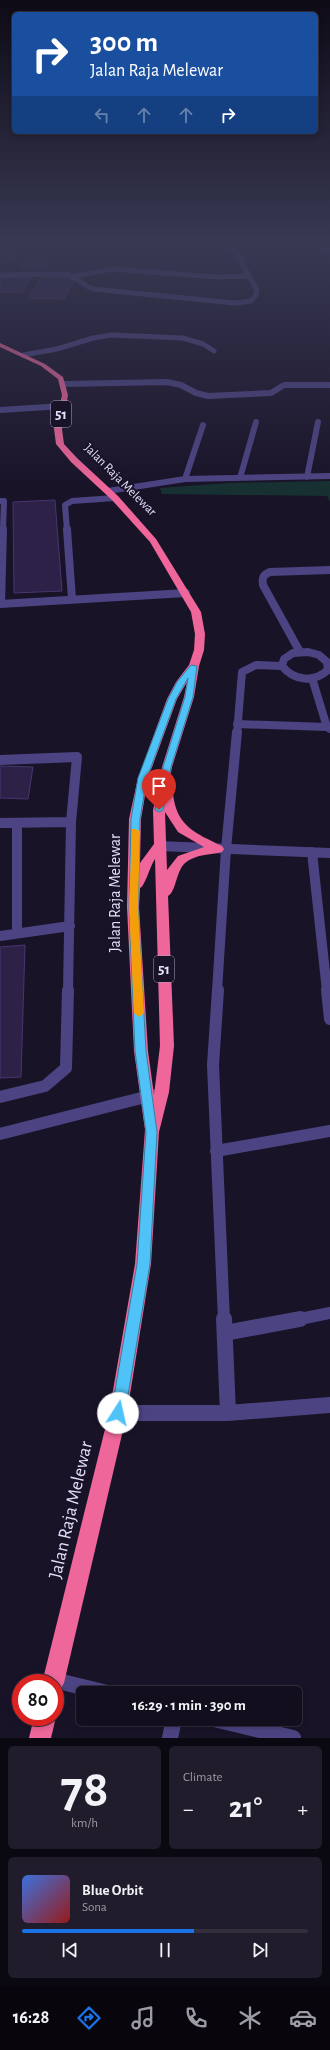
<!DOCTYPE html>
<html lang="en">
<head>
<meta charset="utf-8">
<style>
  :root { --surface:#130e1e; --page:#201c2b; --text:#f1f3f6; --muted:#9d9ca4; --line:#322e3c; --accent:#1a73e8 }
  body { margin:0; font-family:"Alegreya Sans",sans-serif; background:var(--page); color:var(--text); height:100vh; display:flex; flex-direction:column; font-size:15px; white-space:nowrap }
  * { box-sizing:border-box; margin:0 }
  p { font-size:13px; color:var(--muted) }
  .icon { flex:none; width:22px; height:22px; fill:none; stroke:currentColor; stroke-width:2; stroke-linecap:round; stroke-linejoin:round }
  .map { position:relative; height:1738px; overflow:hidden }
  .drawer { display:flex; flex-direction:column; gap:8px; padding:8px; background:#0a0810; flex:1 }
  .drawer>* { flex:none }
  .banner { position:absolute; left:12px; top:12px; width:306px; height:122px; border-radius:6px; box-shadow:0 2px 6px #0003,0 0 0 1px var(--line); background:#1a4fa0; color:#fff; overflow:hidden }
  .speed { position:absolute; left:12px; top:1674px; display:flex; gap:8px; font-size:20px; font-weight:700; text-align:center }
  .speed>* { display:grid; place-content:center; width:52px; height:52px; border-radius:50%; background:var(--surface); box-shadow:0 2px 6px #0003,0 0 0 1px var(--line); line-height:1 }
  .speed .limit { border:6px solid #d22; background:#fff; color:#111 }
  .pin { position:absolute; display:grid; place-items:center; width:34px; height:34px; color:#fff; margin:-41px -17px; border-radius:50% 50% 50% 0; rotate:-45deg; box-shadow:0 0 4px #0007 }
  .pin .icon { rotate:45deg }
  .me { position:absolute; width:44px; margin:-22px; rotate:10deg; stroke-linejoin:round; filter:drop-shadow(0 0 3px #0008) }
  .turn { display:flex; align-items:center; gap:14px; height:84px; padding:0 12px; font-size:18px }
  .turn .icon { width:52px; height:52px; stroke-width:2.5 }
  .turn b { display:block; font-size:28px; line-height:34px }
  .lanes { display:flex; align-items:center; height:38px; padding:0 12px; background:#0003; justify-content:center; gap:20px; direction:ltr }
  .lanes .off { opacity:.35 }
  .big { font-size:30px; font-weight:700; line-height:1.1 }
  .drawer .widget { flex:1; display:flex; flex-direction:column; justify-content:center; gap:6px; min-width:0; padding:0 14px; border-radius:6px; background:var(--page) }
  .drawer .dial { align-items:center; gap:0 }
  .dial b { font-size:52px; line-height:1 }
  .song { display:flex; align-items:center; gap:12px }
  .cover { width:48px; height:48px; border-radius:6px; background:linear-gradient(135deg,hsl(220 70% 55%),hsl(0 70% 35%)) }
  .played { height:4px; border-radius:2px; background:linear-gradient(90deg,var(--accent) 60%,var(--line) 60%) }
  .keys { display:flex; justify-content:space-around; direction:ltr }
  .heat { display:flex; justify-content:space-between; align-items:center; font-size:22px; direction:ltr }
  .drawer .tiles { flex:1; display:grid; gap:8px; grid-template-columns:1fr 1fr }
  .widget:last-child { grid-column:span 2 }
  .trip { position:absolute; left:76px; top:1686px; width:226px; height:40px; border-radius:6px; background:var(--surface); box-shadow:0 2px 6px #0003,0 0 0 1px var(--line); font-weight:700; line-height:40px; text-align:center }
  .menu { display:flex; height:64px; justify-content:space-around; align-items:center; background:#08060c; color:var(--muted) }
  .menu .icon { width:28px; height:28px }
  .menu .on { color:var(--accent) }
  .menu b { font-size:18px; color:var(--text) }
  .map>svg:first-child { display:block }
  .green { fill:#173031 }
  .building { fill:#2d2147; stroke:#473670 }
  .lines { fill:none; stroke-linecap:round; stroke-linejoin:round }
  .minor-far5 { stroke:#4c4482; stroke-width:5 }
  .minor-far4 { stroke:#4c4482; stroke-width:6 }
  .minor-far3 { stroke:#4c4482; stroke-width:8 }
  .minor-far2 { stroke:#4c4482; stroke-width:10 }
  .minor-far1 { stroke:#4c4482; stroke-width:12 }
  .minor { stroke:#4c4482; stroke-width:16 }
  .highway { fill:#ee669a; fill-rule:evenodd }
  .route { fill:#4fc3f7; stroke:#337fa1 }
  .slow { fill:#f59e0b }
  .labels { text-anchor:middle; dominant-baseline:central; stroke-width:4; stroke-linejoin:round; paint-order:stroke }
  .far-street-label { font-size:13px; fill:#e4defb; stroke:#191328 }
  .shield { fill:#191328; stroke:#a7a1bc; stroke-width:1 }
  .shield-label { font-size:15px; font-weight:bold; fill:#e4defb }
  .street-label { font-size:16px; fill:#e4defb; stroke:#191328 }
  .near-street-label { font-size:19px; fill:#e4defb; stroke:#191328 }
</style>
</head>
<body>
<div class="map">
<svg width="330" height="1738" viewBox="0 0 330 1738">
  <rect width="100%" height="100%" fill="#191328"/>
  <path class="green" d="M 330,481 L 330,502 L 327,496 L 162,494 L 160,488 L 229,483 Z"/>
  <path class="building" d="M 0,251 L 16,253 L 11,262 L 0,262 Z
    M 24,258 L 45,258 L 44,268 L 23,268 Z
    M 43,274 L 70,277 L 74,279 L 64,299 L 29,298 Z
    M 2,277 L 31,277 L 22,293 L 0,292 L 0,280 Z
    M 55,500 L 62,591 L 14,593 L 13,502 Z
    M 0,766 L 33,767 L 28,799 L 0,798 Z
    M 25,945 L 21,1077 L 0,1078 L 0,947 Z"/>
  <g class="lines">
    <path class="minor-far5" d="M 326,245 L 330,250
      M 0,275 L 66,274 C 76,277 82,285 93,289 L 235,303 L 251,301 L 256,295 L 257,290 L 232,245
      M 74,276 L 113,269 L 216,277 L 249,276
      M 23,355 L 57,349 L 93,338 L 112,335 L 183,338 L 203,344 L 214,351"/>
    <path class="minor-far4" d="M 64,384 L 167,382 L 181,385 L 196,393 L 208,396 L 271,393 L 284,385 L 330,385
      M 0,410 L 63,406
      M 307,477 L 318,422
      M 240,478 L 256,422
      M 185,479 L 203,425
      M 108,491 L 185,479 L 330,476
      M 0,501 L 4,501 L 3,530
      M 67,530 L 65,505 L 72,501 L 115,498"/>
    <path class="minor-far3" d="M 67,529 L 72,599
      M 0,604 L 186,593
      M 1,604 L 3,529
      M 300,652 L 263,585 C 262,577 263,575 270,572 L 330,570
      M 308,652 L 319,655 L 327,662 L 328,670 C 314,683 294,681 282,666 L 284,659 L 293,653 Z
      M 312,678 L 327,727 L 330,729
      M 237,724 L 327,727
      M 237,733 L 242,672 L 256,665 L 282,666"/>
    <path class="minor-far2" d="M 0,760 L 77,757 L 71,822 L 68,991
      M 0,823 L 71,822
      M 17,824 L 17,933
      M 159,846 L 330,853
      M 312,852 L 327,991
      M 0,936 L 70,926
      M 217,991 L 226,849 L 237,732"/>
    <path class="minor-far1" d="M 218,990 L 213,1065 L 224,1320
      M 327,990 L 330,1019
      M 0,1097 L 45,1086 L 66,1068 L 68,990
      M 0,1134 L 153,1095
      M 216,1151 L 330,1131
      M 295,1320 L 330,1313"/>
    <path class="minor" d="M 224,1319 L 228,1413
      M 225,1333 L 300,1319
      M 118,1413 L 228,1413 L 330,1405
      M 54,1680 L 107,1693
      M 214,1719 L 293,1738
      M 170,1738 L 174,1719"/>
    <path class="highway" d="M 0,343 L 45,364 L 63,377 L 68,395 L 62,429 L 64,444 L 77,458 L 118,496 L 156,539 L 201,612 L 205,634 L 204,650 L 199,666 L 194,697 L 172,767 L 168,790 L 173,793 C 176,826 195,833 222,846 L 224,849 L 222,852 C 210,855 196,854 185,863 C 176,871 176,892 168,896 L 174,1046 L 169,1092 L 159,1132 L 151,1264 L 127,1413 L 64,1683 L 60,1690 L 55,1693 L 55,1683 L 42,1683 L 109,1413 L 135,1264 L 145,1130 L 134,1051 L 127,907 L 129,819 L 138,778 L 167,699 L 176,682 L 189,665 L 194,650 L 195,634 L 191,612 L 150,542 L 112,500 L 71,462 L 56,444 L 54,429 L 62,395 L 58,379 L 41,366 L 0,347 ZM 187,682 L 184,697 L 162,767 L 153,810 L 154,844 L 140,863 L 141,819 L 148,778 L 177,699 ZM 165,812 L 178,832 L 204,847 L 178,856 L 167,870 ZM 155,859 L 160,1046 L 154,1095 L 148,1051 L 139,907 L 140,888 C 145,886 150,866 155,859 Z
      M 55,1715 L 56,1717 L 51,1738 L 29,1738 L 34,1717 L 55,1717 Z"/>
  </g>
  <linearGradient id="sky" x2="0" y2="1"><stop stop-color="#0e0a16"/><stop offset="0.5" stop-color="#383953"/><stop offset="1" stop-color="#383953" stop-opacity="0"/></linearGradient>
  <rect width="330" height="488" fill="url(#sky)"/>
  <path class="route" d="M 191,665 L 197,666 L 193,697 L 171,767 L 163,810 L 159,812 L 155,810 L 163,767 L 185,697 L 188,678 L 176,699 L 147,778 L 140,819 L 138,907 L 146,1051 L 157,1132 L 150,1264 L 125,1413 L 123,1417 L 118,1419 L 113,1417 L 111,1413 L 137,1264 L 146,1132 L 135,1051 L 129,907 L 131,819 L 138,778 L 168,699 L 177,682 Z"/>
  <path class="slow" d="M 132,829 L 135,829 L 140,831 L 138,907 L 144,1013 L 139,1017 L 134,1013 L 129,907 Z"/>
  <g class="labels">
    <g class="far-street-label">
      <text transform="translate(120 480) rotate(45)">Jalan Raja Melewar</text>
    </g>
    <g class="shield">
      <rect x="51" y="401" width="20" height="26" rx="3"/>
      <rect x="154" y="956" width="20" height="26" rx="3"/>
    </g>
    <g class="shield-label">
      <text x="61" y="414">51</text>
      <text x="164" y="969">51</text>
    </g>
    <g class="street-label">
      <text transform="translate(115 893) rotate(-90)">Jalan Raja Melewar</text>
    </g>
    <g class="near-street-label">
      <text transform="translate(71 1510) rotate(-77)">Jalan Raja Melewar</text>
    </g>
  </g>
</svg>
<div class="speed"><div class="limit">80</div></div>
<div class="pin" style="left:159px;top:810px;background:#d93025"><svg class="icon" aria-label="arrive" viewBox="0 0 24 24"><path d="M6 21V4h12l-3 4 3 4H6"/></svg></div>
<svg class="me" style="left:118px;top:1413px" viewBox="-20 -20 40 40"><circle r="19" fill="#fff"/><path d="M0-13L10 11 0 6-10 11z" fill="#4fc3f7"/></svg>
<div class="trip">16:29 · 1 min · 390 m</div>
<div class="banner">
<div class="turn"><svg class="icon" aria-label="right" viewBox="0 0 24 24"><path d="M7 20v-9h11M14 6l5 5-5 5"/></svg><div><b>300 m</b>Jalan Raja Melewar</div></div>
<div class="lanes"><svg class="icon off" aria-label="left" viewBox="0 0 24 24"><path d="M17 20v-9H6M10 6l-5 5 5 5"/></svg><svg class="icon off" aria-label="ahead" viewBox="0 0 24 24"><path d="M12 20V5M6 11l6-6 6 6"/></svg><svg class="icon off" aria-label="ahead" viewBox="0 0 24 24"><path d="M12 20V5M6 11l6-6 6 6"/></svg><svg class="icon" aria-label="right" viewBox="0 0 24 24"><path d="M7 20v-9h11M14 6l5 5-5 5"/></svg></div>
</div>
</div>
<section class="drawer">
<div class="tiles">
<div class="widget dial"><b>78</b><p>km/h</p></div>
<div class="widget"><p>Climate</p>
<div class="heat"><a>−</a><b class="big">21°</b><a>+</a></div>
</div>
<div class="widget">
<div class="song"><i class="cover"></i><div><b>Blue Orbit</b><p>Sona</p></div></div>
<div class="played"></div>
<div class="keys"><svg class="icon" aria-label="previous" viewBox="0 0 24 24"><path d="M18 5L8 12l10 7zM5 5v14"/></svg><svg class="icon" aria-label="pause" viewBox="0 0 24 24"><path d="M8 5v14M16 5v14"/></svg><svg class="icon" aria-label="next" viewBox="0 0 24 24"><path d="M6 5l10 7-10 7zM19 5v14"/></svg></div>
</div>
</div>
</section>
<nav class="menu">
<b>16:28</b>
<svg class="icon on" aria-label="directions" viewBox="0 0 24 24"><path d="M12 3l9 9-9 9-9-9zM9 14v-3h6M13 9l2 2-2 2"/></svg>
<svg class="icon" aria-label="music" viewBox="0 0 24 24"><path d="M9 18V5l10-2v13"/><circle cx="6" cy="18" r="3"/><circle cx="16" cy="16" r="3"/></svg>
<svg class="icon" aria-label="phone" viewBox="0 0 24 24"><path d="M5 4h4l2 5-3 2q2 4 5 5l2-3 5 2v4C11 20 4 13 5 4z"/></svg>
<svg class="icon" aria-label="climate" viewBox="0 0 24 24"><path d="M12 3v18M4 7l16 10M4 17L20 7"/></svg>
<svg class="icon" aria-label="car" viewBox="0 0 24 24"><path d="M5 17H2v-5l4-1 3-4h7l3 4 3 1v5h-3M9 17h6M6 11h13"/><circle cx="7" cy="17" r="2"/><circle cx="17" cy="17" r="2"/></svg>
</nav>
</body>
</html>
